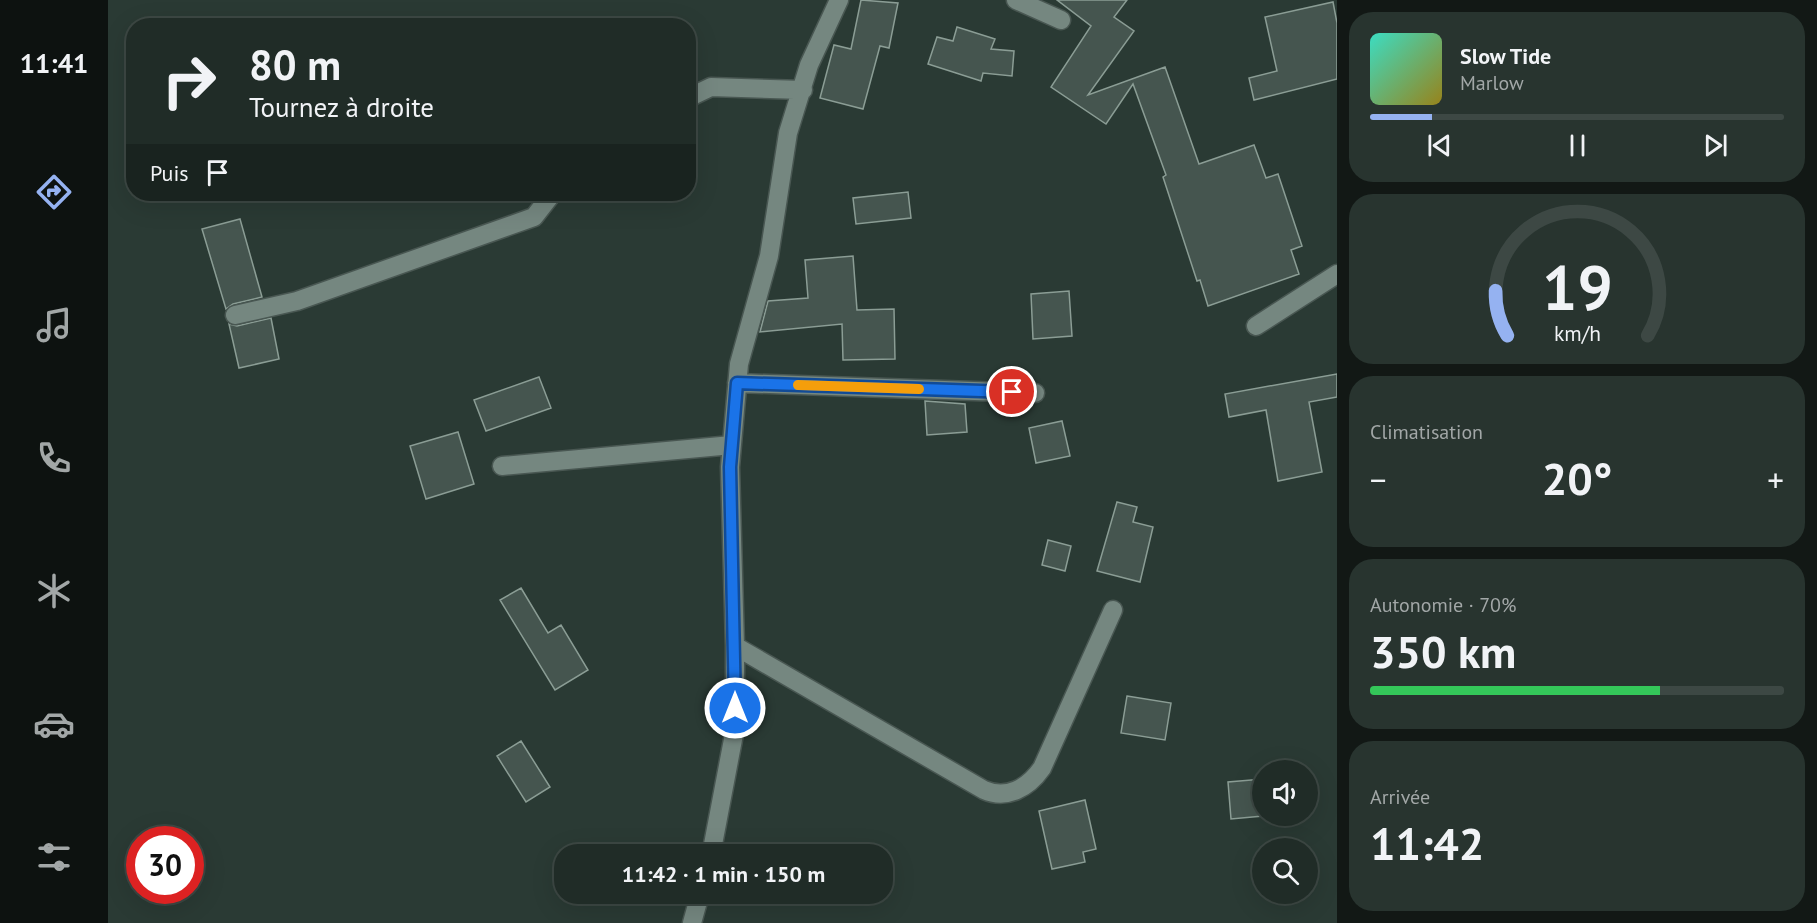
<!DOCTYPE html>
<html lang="fr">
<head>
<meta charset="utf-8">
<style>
  :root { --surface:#202c27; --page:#28342f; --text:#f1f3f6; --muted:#a2a7a7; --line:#3d4844; --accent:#95b2f1 }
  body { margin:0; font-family:"PT Sans",sans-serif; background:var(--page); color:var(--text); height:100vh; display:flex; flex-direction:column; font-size:22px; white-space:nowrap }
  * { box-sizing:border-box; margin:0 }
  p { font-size:20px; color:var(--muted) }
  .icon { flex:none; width:33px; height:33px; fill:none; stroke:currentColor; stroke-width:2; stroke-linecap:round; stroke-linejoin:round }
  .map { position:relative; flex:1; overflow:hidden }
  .sheet { display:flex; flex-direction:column; gap:12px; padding:12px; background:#121815; width:480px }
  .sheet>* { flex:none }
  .guide { position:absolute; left:18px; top:18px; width:570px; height:183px; border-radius:24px; box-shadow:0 6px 24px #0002,0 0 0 2px var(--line); background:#202c27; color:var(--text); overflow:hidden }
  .fabs { position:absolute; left:1144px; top:760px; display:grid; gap:12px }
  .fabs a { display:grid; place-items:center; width:66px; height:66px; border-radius:50%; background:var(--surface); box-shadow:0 6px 24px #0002,0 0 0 2px var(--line); font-size:30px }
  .speed { position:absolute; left:18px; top:826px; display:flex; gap:12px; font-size:30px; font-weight:700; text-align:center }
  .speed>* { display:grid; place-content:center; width:78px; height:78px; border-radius:50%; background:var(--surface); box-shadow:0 6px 24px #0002,0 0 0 2px var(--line); line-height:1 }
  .speed .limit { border:9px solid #d22; background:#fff; color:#111 }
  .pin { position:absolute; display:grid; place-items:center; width:51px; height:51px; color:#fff; margin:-26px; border:3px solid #fff; border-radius:50%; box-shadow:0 2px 6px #0007 }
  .me { position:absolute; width:66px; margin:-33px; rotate:0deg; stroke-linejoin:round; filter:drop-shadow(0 0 4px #0008) }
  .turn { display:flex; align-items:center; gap:21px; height:126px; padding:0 24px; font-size:27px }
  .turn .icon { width:78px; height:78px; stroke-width:2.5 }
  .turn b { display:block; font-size:42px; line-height:51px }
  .then { display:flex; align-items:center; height:57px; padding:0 24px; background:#0003; gap:12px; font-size:22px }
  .big { font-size:45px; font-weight:600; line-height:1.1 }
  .sheet .card { flex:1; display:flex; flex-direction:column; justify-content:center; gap:9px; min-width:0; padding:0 21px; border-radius:24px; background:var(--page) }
  .sheet .dial { align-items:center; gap:0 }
  .dial svg { height:156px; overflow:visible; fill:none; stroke:var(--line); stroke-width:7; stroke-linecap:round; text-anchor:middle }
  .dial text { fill:var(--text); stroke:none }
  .song { display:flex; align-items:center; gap:18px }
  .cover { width:72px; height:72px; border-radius:9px; background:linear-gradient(135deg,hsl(170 70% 55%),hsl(50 70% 35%)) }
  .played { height:6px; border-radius:3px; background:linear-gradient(90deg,var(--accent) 15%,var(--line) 15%) }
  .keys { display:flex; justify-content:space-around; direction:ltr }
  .heat { display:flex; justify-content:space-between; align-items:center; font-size:33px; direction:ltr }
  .charge { height:9px; border-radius:4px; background:linear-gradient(90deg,#34c759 70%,var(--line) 0) }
  .trip { position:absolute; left:446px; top:844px; width:339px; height:60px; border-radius:24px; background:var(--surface); box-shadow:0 6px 24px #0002,0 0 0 2px var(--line); font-weight:600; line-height:60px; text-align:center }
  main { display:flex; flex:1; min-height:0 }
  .dock { display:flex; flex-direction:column; width:108px; justify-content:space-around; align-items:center; background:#0d1210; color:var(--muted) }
  .dock .icon { width:42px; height:42px }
  .dock .on { color:var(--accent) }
  .dock b { font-size:27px; color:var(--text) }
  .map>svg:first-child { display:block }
  .building { fill:#45554f; stroke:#8b9d95; stroke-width:1.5 }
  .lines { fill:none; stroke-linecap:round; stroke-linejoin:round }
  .minor-casing { stroke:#495752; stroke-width:21 }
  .minor { stroke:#758780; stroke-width:18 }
  .route-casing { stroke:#114b97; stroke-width:15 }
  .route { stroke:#1a73e8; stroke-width:10 }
  .slow { stroke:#f59e0b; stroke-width:10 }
</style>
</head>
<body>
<main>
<nav class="dock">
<b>11:41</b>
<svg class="icon on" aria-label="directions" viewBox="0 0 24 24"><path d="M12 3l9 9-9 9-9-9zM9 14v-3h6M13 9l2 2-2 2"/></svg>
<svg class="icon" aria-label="music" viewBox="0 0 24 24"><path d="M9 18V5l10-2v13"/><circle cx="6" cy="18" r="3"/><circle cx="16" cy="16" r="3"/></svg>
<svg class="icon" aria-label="phone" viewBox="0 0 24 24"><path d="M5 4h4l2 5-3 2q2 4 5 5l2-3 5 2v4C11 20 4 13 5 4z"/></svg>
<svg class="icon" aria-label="climate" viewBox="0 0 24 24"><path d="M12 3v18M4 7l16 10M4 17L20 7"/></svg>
<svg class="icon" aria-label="car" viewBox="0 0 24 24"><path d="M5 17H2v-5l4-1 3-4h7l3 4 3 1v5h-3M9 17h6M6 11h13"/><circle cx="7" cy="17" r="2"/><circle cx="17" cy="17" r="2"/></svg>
<svg class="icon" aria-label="filters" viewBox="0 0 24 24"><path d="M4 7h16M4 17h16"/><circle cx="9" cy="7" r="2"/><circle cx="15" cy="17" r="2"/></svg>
</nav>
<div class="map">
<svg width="1229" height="923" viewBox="0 0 1229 923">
  <rect width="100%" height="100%" fill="#2a3a34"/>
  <path class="building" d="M 753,0 L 790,3 L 781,48 L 772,46 L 755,109 L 712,98 L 726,45 L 743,49 Z
    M 949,0 L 1019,0 L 1006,17 L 1026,31 L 980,95 L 1057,67 L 1091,164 L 1146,145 L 1158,178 L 1170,174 L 1194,246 L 1183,250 L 1191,274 L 1100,306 L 1092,280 L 1089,281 L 1055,177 L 1058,175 L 1025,84 L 998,124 L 943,87 L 983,26 Z
    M 1225,2 L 1229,23 L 1229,79 L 1146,100 L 1141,78 L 1169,71 L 1157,17 Z
    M 849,27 L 887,39 L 883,49 L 906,51 L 904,76 L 875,73 L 873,81 L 820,64 L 829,37 L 845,41 Z
    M 800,192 L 803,218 L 748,224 L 745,198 Z
    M 132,219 L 154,297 L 125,304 L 118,309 L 94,229 Z
    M 745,256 L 749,310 L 786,309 L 787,359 L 735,360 L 734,324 L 652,332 L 660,301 L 700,298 L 697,260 Z
    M 961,291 L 964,336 L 925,339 L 923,294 Z
    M 163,318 L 171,359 L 131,368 L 121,324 L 129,326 Z
    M 1229,374 L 1229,397 L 1201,402 L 1214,472 L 1170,481 L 1158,410 L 1121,417 L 1117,394 Z
    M 431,377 L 443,408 L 378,431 L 366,400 Z
    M 817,401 L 857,404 L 859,432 L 819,435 Z
    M 954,421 L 962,456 L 928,463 L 921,428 Z
    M 350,432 L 366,484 L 318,499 L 302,446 Z
    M 1009,502 L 1029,507 L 1025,522 L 1045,527 L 1032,582 L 989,571 Z
    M 940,540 L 963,546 L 957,571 L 934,565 Z
    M 413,588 L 440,633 L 453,625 L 480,670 L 447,690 L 392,600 Z
    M 1019,696 L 1063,703 L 1057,740 L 1013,733 Z
    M 413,741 L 442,787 L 418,802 L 389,756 Z
    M 1155,779 L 1155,816 L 1123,819 L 1120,782 Z
    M 977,800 L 988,849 L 975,852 L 977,862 L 944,869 L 931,811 Z"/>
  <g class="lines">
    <g class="minor-casing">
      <path id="minor" d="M 908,0 L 953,20
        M 580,98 L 603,87 L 695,90
        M 127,315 L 189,301 L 426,217 L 444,194
        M 1148,326 L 1229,274
        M 629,383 L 927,393
        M 394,466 L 624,445
        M 627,646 L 876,790 C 899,800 920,788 934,768 L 1005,610
        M 603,855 L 627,729 L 627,646 L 622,467 L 631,364 L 661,256 L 680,133 L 701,65 L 731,0
        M 584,923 L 592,894"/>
    </g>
    <use href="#minor" class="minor"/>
  </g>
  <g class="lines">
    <g class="route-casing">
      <path id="route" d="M 627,708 L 622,467 L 629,383 L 904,392"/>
    </g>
    <use href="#route" class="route"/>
    <path class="slow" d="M 690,385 L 811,389"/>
  </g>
</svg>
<div class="fabs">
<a><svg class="icon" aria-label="sound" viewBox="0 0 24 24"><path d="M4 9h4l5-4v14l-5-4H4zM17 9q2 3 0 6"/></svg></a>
<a><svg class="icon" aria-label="search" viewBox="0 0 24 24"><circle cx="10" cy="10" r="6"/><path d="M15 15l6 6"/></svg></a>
</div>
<div class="speed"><div class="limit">30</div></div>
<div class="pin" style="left:904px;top:392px;background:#d93025"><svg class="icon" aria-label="arrive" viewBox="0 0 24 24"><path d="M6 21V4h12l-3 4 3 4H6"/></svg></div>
<svg class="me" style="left:627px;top:708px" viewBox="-20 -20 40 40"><circle r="17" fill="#1a73e8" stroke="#fff" stroke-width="3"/><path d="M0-11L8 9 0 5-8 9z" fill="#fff"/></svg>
<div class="trip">11:42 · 1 min · 150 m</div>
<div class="guide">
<div class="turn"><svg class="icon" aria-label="right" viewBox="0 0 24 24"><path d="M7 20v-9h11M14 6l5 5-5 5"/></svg><div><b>80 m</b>Tournez à droite</div></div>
<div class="then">Puis<svg class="icon" aria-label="arrive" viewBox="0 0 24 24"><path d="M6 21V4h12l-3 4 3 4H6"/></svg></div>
</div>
</div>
<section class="sheet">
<div class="card">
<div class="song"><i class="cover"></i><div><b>Slow Tide</b><p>Marlow</p></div></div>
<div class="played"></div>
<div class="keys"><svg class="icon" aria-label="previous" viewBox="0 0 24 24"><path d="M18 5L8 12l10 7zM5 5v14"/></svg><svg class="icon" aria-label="pause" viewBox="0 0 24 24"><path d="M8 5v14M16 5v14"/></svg><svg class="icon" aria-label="next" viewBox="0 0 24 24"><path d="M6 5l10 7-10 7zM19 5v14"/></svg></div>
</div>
<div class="card dial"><svg viewBox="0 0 100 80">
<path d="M14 69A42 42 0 1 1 86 69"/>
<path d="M14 69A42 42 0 0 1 8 46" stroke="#95b2f1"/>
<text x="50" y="56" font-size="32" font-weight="700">19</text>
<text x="50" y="72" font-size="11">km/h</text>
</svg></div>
<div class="card"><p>Climatisation</p>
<div class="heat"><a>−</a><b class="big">20°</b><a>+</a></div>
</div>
<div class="card"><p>Autonomie · 70%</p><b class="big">350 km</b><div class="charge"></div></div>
<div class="card"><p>Arrivée</p><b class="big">11:42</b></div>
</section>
</main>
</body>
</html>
